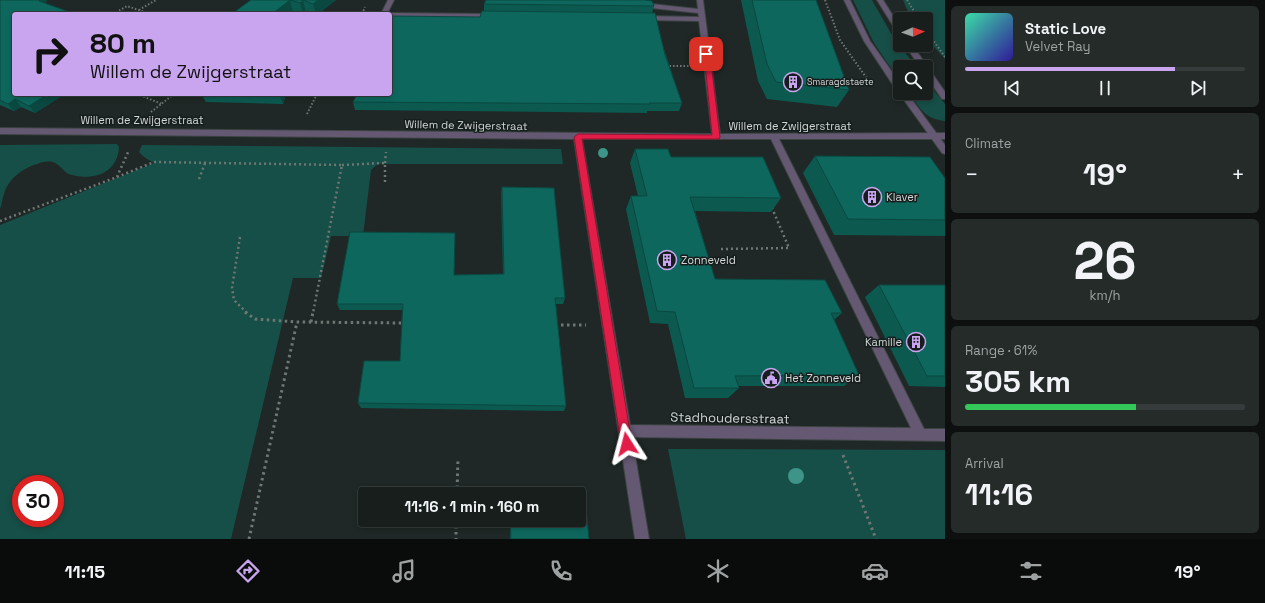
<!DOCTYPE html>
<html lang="en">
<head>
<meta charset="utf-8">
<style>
  :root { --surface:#171e1c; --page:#242b29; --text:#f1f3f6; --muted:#9ea2a3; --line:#363c3b; --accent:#c8a5ee }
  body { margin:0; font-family:"Space Grotesk",sans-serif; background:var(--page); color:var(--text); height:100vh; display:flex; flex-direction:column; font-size:15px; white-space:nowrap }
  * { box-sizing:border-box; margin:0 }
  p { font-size:13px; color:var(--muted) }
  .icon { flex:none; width:22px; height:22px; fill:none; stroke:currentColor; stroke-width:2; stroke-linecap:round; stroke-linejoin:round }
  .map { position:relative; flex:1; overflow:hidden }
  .panel { display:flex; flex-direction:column; gap:6px; padding:6px; background:#0d100f; width:320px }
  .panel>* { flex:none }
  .guide { position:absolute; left:12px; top:12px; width:380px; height:84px; border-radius:4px; box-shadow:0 2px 6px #0003,0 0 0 1px var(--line); background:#c8a5ee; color:#111; overflow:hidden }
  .needle { width:26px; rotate:88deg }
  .buttons { position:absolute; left:893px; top:12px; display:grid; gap:8px }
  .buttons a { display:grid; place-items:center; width:40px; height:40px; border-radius:4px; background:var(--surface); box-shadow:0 2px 6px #0003,0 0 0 1px var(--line); font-size:20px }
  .speed { position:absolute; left:12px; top:475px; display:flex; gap:8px; font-size:20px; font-weight:700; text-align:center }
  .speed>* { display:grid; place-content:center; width:52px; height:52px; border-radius:50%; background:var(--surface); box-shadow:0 2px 6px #0003,0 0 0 1px var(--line); line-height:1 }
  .speed .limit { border:6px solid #d22; background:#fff; color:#111 }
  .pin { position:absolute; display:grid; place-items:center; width:34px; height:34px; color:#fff; margin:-17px; border-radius:8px; box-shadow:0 2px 6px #0006 }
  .me { position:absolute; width:44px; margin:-22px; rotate:351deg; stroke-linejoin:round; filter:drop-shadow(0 0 3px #0008) }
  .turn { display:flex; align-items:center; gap:14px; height:84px; padding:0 12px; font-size:18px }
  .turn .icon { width:52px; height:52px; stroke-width:2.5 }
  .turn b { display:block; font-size:28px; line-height:34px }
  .big { font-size:30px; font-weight:800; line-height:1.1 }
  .panel .widget { flex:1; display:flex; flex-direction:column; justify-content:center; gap:6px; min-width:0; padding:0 14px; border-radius:6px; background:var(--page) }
  .panel .dial { align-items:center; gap:0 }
  .dial b { font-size:52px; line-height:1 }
  .song { display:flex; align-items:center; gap:12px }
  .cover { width:48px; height:48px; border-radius:6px; background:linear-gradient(135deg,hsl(160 70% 55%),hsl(250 70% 35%)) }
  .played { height:4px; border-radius:2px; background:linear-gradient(90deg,var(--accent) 75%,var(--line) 75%) }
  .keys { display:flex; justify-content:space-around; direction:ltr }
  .heat { display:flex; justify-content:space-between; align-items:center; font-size:22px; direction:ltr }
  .charge { height:6px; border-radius:3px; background:linear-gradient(90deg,#34c759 61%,var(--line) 0) }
  .trip { position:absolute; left:358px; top:487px; width:228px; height:40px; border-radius:4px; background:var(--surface); box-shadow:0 2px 6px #0003,0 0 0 1px var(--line); font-weight:800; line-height:40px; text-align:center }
  .dock { display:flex; height:64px; justify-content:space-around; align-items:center; background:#090c0b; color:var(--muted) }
  .dock .icon { width:28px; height:28px }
  .dock .current { color:var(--accent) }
  .dock b { font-size:18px; color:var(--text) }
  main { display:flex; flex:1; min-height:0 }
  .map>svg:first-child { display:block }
  .green { fill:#164f47; fill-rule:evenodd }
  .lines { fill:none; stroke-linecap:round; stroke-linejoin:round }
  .minor-casing { stroke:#3c4442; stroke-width:2 }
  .tertiary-casing { stroke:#3c4442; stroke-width:2 }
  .path-far2 { stroke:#6f7674; stroke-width:2; stroke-dasharray:1.5 2; stroke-linecap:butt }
  .path-far1 { stroke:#6f7674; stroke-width:2.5; stroke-dasharray:2 3; stroke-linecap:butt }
  .path { stroke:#6f7674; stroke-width:3; stroke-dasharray:2.5 3.5; stroke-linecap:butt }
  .minor { fill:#645872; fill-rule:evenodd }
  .tertiary { fill:#645872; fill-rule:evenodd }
  .tree { fill:#3e9488 }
  .wall { fill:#0c5950 }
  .shaded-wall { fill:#0a4841 }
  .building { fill:#0e675d; stroke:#0a4841 }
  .route { fill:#e11d48; stroke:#92132f }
  .labels { text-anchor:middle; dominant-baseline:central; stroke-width:3; stroke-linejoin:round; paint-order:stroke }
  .far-poi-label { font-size:9px; fill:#d2d7d6; stroke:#161e1d; text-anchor:start }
  .street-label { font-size:11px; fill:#d2d7d6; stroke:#161e1d }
  .poi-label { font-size:11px; fill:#d2d7d6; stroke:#161e1d; text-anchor:start }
  .near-street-label { font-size:13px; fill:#d2d7d6; stroke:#161e1d }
</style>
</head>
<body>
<main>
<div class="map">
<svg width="945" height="539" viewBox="0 0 945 539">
  <rect width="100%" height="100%" fill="#1f2826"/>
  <path class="green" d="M 853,0 L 872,0 L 892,35 L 916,67 L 900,67 L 900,81 L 874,43 Z
    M 903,0 L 945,0 L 945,59 L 926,38 L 926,19 L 911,19 Z
    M 926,81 L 945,104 L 945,121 C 925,119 920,108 909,93 L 926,93 Z
    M 117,144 L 119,147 C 118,172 95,181 72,175 C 65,174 61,166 55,163 C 49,160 42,162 37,164 C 23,168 8,179 4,194 C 2,199 2,204 0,209 L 0,145 Z
    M 142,145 L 561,149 L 563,164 L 378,164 L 371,170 L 363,236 L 331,236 L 321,278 L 293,278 L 231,539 L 0,539 L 0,225 L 154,163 L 144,157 L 139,152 ZM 21,484 L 55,484 L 55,518 L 21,518 Z
    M 668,449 L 945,450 L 945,539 L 686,539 Z"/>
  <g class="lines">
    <g class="minor-casing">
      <path id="minor" d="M 388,0 L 394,0 L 387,14 L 381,14 Z
        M 697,0 L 703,0 L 720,134 L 945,133 L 945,139 L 779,139 L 924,429 L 945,429 L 945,441 L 632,437 L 649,539 L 635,539 L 574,139 L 0,134 L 0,128 L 712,134 L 699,21 L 644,20 L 641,18 L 644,16 L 699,17 L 698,13 L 642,7 L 639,5 L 642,3 L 698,9 ZM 582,139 L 771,139 L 911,428 L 630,425 Z
        M 390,13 L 492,14 L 495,16 L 492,18 L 390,17 L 390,14 L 387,14 Z"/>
    </g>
    <g class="tertiary-casing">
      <path id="tertiary" d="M 844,0 L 850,0 L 870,41 L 900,83 L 900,91 L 897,91 L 864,41 Z
        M 877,0 L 883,0 L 900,27 L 900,34 L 897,32 Z
        M 905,45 L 912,45 L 928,67 L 927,69 L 926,67 L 920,67 Z
        M 926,69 L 929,69 L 945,92 L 945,99 L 942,99 L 926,76 Z
        M 900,92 L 900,93 L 907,93 L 945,145 L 945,154 L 942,153 L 899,93 Z"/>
    </g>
    <path class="path-far2" d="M 825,0 L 840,40 L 870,83
      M 907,0 L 919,19
      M 139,10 L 156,0
      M 113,14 L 127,6 L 150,14
      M 362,14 L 365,7
      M 926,30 L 945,57
      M 666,66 L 689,66
      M 137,94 L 162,104
      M 151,112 L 174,94
      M 307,114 L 317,94"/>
    <path class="path-far1" d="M 385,163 L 386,152
      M 342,165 L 385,163 L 385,185
      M 117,177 L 154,162 L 342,165 L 313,313
      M 199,179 L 205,163
      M 0,221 L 117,177 L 129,150
      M 240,237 L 232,288 L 234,300 L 247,313
      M 721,249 L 789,248 L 772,208"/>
    <path class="path" d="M 245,312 L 255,319 L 297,322 L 404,323
      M 311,322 L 313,312
      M 555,325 L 586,325
      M 843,455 L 876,539
      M 457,494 L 458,458
      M 456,520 L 456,539
      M 249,539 L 297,322"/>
    <use href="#minor" class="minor"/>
    <use href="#tertiary" class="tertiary"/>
  </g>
  <g class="tree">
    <circle cx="603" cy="153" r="5"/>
    <circle cx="796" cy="476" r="8"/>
  </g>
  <path class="wall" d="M 0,0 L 46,3 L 65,94 L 35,113 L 21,107 L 14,111 L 0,105 Z
    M 251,0 L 336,0 L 318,14 L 311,14 L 306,13 L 305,14 L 298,14 L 293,13 L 292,14 L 233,14 L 233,13 Z
    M 486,0 L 649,0 L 654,6 L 652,13 L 682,103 L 679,111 L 647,111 L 647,113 L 355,110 L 353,102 L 480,17 L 484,11 L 484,4 Z
    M 741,0 L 816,0 L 849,90 L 837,107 L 767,99 L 758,81 Z
    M 201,94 L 286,94 L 283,104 L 206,102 Z
    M 635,149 L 671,157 L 781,198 L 771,212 L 695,211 L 715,279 L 842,313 L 834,320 L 859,375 L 844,386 L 739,386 L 739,388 L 728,398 L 685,398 L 668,324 L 650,323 L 626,209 L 631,196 L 638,196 L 630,163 Z
    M 815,156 L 945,178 L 945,236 L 834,235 L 803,173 Z
    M 502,187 L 565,298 L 563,304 L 556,304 L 566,406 L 564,411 L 361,408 L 358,403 L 400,361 L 402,310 L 340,310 L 337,304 L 455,233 L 454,275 L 503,274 L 501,194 Z
    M 879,285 L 945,285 L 945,387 L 909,386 L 865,297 Z
    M 510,487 L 584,487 L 589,539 L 510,539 L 510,520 L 579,520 L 579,494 L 509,494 Z"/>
  <path class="shaded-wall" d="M 39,0 L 47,0 L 44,8 L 39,1 Z
    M 290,0 L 293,13 L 292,14 L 272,14 Z
    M 303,0 L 306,13 L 305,14 L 303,14 L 300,3 Z
    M 318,0 L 336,0 L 318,14 L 316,14 L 313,4 Z
    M 48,94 L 65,94 L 35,113 L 29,106 Z
    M 279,94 L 286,94 L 283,104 Z
    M 15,99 L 21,107 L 14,111 L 8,104 Z"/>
  <path class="building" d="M 0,0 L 39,0 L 39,1 L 75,14 L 14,14 L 14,94 L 48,94 L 29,106 L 15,99 L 8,104 L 0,100 Z
    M 251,0 L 318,0 L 313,4 L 303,0 L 300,3 L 290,0 L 272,14 L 237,14 L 233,13 Z
    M 486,0 L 644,0 L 652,1 L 654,6 L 484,4 Z
    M 752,0 L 816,0 L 849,90 L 776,82 L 767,64 Z
    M 482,11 L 655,13 L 665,55 L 682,103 L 649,103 L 650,104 L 353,102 L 357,94 L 390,94 L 390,16 L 480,17 Z
    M 635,149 L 668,149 L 671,157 L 763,157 L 781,198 L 690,197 L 715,279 L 825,280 L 842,313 L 831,313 L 859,375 L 735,376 L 739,388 L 694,388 L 675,312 L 657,311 L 631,196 L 647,196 Z
    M 815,156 L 930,157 L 945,178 L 945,220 L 848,219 Z
    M 502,187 L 554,188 L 565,298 L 555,298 L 566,406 L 358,403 L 364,361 L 400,361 L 403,304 L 337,304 L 350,232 L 455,233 L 454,275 L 504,274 Z
    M 879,285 L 945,285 L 945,376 L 927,376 Z
    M 510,487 L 584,487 L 589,539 L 511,539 L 510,520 L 579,520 L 579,494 L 510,494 Z"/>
  <path class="route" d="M 704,52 L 710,54 L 720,137 L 719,139 L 582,139 L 632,444 L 631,448 L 627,450 L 623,448 L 621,444 L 574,137 L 578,134 L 712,135 Z"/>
  <defs>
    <g id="building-ring" transform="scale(1)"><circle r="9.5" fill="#161e1d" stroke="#c8a5ee" stroke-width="1.5"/><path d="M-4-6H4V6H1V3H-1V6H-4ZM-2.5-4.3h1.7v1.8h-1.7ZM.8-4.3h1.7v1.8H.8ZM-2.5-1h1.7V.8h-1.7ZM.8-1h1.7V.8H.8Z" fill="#c8a5ee"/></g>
    <g id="civic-ring" transform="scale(1)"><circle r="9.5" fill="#161e1d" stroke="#c8a5ee" stroke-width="1.5"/><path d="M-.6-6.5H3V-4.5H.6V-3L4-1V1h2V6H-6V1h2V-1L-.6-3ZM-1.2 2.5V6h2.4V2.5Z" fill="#c8a5ee"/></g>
  </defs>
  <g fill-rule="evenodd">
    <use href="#building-ring" x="793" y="82"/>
    <use href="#building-ring" x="872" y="197"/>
    <use href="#building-ring" x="667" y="260"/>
    <use href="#building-ring" x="916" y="342"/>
    <use href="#civic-ring" x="771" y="378"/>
  </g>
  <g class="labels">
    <g class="far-poi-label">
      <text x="807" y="82">Smaragdstaete</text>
    </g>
    <g class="street-label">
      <text x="142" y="120">Willem de Zwijgerstraat</text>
      <text transform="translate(466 125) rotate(1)">Willem de Zwijgerstraat</text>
      <text x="790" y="126">Willem de Zwijgerstraat</text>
    </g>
    <g class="poi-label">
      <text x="886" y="197">Klaver</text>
      <text x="681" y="260">Zonneveld</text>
      <text x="902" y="342" text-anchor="end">Kamille</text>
      <text x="785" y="378">Het Zonneveld</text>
    </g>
    <g class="near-street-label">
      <text transform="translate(730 418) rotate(1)">Stadhoudersstraat</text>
    </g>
  </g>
</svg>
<div class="buttons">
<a><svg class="needle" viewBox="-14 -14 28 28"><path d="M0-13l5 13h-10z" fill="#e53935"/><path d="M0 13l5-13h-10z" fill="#9ea2a3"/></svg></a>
<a><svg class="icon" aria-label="search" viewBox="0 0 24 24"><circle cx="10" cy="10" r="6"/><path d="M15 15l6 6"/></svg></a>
</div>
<div class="speed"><div class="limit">30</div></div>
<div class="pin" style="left:706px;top:54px;background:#d93025"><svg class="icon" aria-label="arrive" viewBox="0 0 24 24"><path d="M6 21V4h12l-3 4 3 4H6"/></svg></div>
<svg class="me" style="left:627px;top:444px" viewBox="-20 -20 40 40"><path d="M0-17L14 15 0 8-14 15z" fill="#e11d48" stroke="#fff" stroke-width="4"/></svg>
<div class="trip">11:16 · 1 min · 160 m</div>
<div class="guide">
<div class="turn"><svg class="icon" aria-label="right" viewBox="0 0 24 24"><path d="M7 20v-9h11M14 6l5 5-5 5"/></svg><div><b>80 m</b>Willem de Zwijgerstraat</div></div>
</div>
</div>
<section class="panel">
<div class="widget">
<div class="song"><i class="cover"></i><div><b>Static Love</b><p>Velvet Ray</p></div></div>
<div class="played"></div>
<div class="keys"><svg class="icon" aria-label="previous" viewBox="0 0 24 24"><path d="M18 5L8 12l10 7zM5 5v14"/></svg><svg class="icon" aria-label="pause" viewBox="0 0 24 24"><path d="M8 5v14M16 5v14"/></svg><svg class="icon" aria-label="next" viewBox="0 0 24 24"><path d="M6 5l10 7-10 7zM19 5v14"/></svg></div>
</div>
<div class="widget"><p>Climate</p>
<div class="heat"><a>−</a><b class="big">19°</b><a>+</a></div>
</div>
<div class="widget dial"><b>26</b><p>km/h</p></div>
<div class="widget"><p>Range · 61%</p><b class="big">305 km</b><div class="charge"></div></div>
<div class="widget"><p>Arrival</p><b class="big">11:16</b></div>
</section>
</main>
<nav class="dock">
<b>11:15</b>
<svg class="icon current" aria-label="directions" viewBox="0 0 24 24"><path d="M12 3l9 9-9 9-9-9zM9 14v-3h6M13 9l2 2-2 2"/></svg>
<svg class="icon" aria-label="music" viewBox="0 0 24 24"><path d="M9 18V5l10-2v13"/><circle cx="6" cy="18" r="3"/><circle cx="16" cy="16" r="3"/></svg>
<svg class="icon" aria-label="phone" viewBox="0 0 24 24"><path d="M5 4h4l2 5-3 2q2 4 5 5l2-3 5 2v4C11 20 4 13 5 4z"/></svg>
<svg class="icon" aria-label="climate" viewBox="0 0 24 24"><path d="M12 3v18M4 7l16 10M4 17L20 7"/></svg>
<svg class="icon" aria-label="car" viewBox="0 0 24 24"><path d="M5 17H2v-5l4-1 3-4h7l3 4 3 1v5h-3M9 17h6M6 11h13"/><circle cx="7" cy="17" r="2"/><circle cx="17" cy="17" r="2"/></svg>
<svg class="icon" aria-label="filters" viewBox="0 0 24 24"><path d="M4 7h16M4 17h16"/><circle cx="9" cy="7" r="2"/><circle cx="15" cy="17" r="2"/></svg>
<b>19°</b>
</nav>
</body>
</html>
